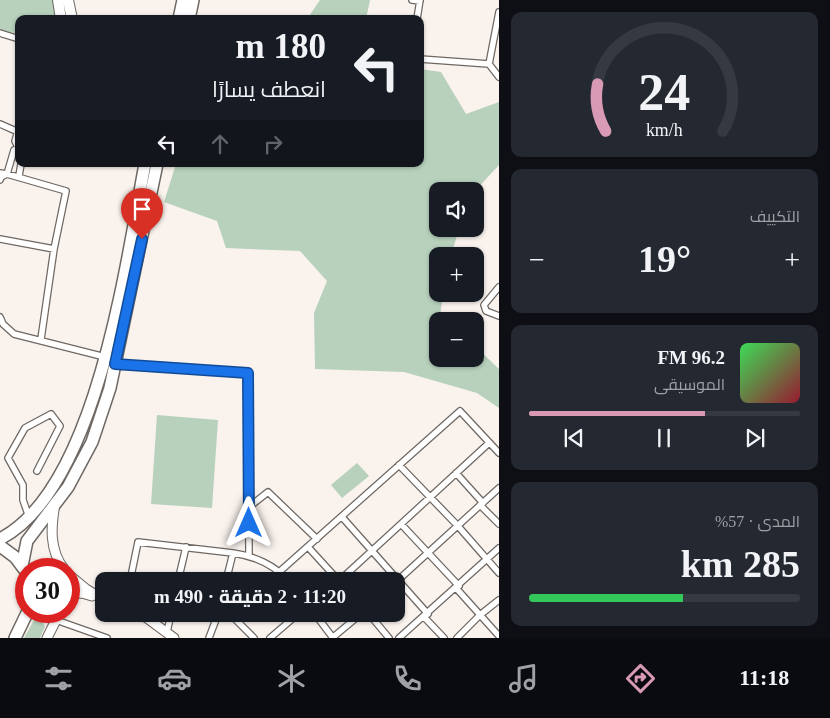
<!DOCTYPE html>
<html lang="ar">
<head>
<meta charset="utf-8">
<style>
  :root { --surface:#171b24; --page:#242831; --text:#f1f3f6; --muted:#9ea1a6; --line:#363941; --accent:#d89ab5 }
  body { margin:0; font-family:"Times New Roman",Cairo,serif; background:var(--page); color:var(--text); direction:rtl; height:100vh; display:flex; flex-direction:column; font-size:19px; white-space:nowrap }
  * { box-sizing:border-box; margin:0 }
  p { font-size:16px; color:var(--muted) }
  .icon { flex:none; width:28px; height:28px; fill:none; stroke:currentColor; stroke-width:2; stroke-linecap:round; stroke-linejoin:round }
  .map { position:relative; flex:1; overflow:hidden; direction:ltr }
  .drawer { display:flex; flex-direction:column; gap:12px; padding:12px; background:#0d0f14; width:331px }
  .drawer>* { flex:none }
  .banner { position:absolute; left:15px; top:15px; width:409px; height:152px; border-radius:10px; box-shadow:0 1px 4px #0004; direction:rtl; background:#171b24; color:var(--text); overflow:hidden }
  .buttons { position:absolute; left:429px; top:182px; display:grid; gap:10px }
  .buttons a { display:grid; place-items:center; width:55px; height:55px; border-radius:10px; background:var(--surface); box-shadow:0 1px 4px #0004; font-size:25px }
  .speed { position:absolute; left:15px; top:558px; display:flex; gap:10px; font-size:25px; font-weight:700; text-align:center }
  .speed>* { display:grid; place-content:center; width:65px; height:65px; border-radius:50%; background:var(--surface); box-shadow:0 1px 4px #0004; line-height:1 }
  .speed .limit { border:8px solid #d22; background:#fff; color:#111 }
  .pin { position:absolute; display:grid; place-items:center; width:42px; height:42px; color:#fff; margin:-51px -21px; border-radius:50% 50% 50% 0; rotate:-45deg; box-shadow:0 0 5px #0007 }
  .pin .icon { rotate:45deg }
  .me { position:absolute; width:55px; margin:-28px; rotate:0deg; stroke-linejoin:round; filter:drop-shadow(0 0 4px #0008) }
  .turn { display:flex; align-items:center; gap:18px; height:105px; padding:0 15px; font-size:22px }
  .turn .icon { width:65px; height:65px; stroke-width:2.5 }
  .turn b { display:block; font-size:35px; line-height:42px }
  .lanes { display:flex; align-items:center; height:48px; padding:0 15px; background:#0003; justify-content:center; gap:25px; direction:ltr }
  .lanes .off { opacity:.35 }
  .big { font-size:38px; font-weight:700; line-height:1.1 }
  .drawer .widget { flex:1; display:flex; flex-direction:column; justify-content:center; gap:8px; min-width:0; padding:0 18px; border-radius:10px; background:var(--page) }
  .drawer .dial { align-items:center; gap:0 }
  .dial svg { height:130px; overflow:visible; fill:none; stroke:var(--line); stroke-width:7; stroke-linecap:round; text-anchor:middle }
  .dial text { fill:var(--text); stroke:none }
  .song { display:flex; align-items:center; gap:15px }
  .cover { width:60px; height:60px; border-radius:8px; background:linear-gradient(135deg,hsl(130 70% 55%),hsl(350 70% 35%)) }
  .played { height:5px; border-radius:2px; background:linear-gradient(90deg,var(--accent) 65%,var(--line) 65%) }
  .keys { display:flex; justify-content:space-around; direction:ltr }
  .heat { display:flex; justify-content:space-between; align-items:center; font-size:28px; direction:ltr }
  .charge { height:8px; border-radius:4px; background:linear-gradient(90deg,#34c759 57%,var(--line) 0) }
  .trip { position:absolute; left:95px; top:572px; width:310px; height:50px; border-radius:10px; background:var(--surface); box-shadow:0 1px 4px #0004; font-weight:700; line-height:50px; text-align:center; direction:rtl }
  .menu { display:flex; height:80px; justify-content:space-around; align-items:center; background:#090b0e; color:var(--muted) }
  .menu .icon { width:35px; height:35px }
  .menu .on { color:var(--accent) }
  .menu b { font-size:22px; color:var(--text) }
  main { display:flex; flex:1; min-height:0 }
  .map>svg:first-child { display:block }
  .green { fill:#b7d1bc }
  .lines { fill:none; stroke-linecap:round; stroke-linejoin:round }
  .street-casing { stroke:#6e6864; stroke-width:8 }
  .secondary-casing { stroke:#6e6864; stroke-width:11 }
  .primary-casing { stroke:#6e6864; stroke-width:12 }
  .highway-casing { stroke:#6e6864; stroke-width:14 }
  .street { stroke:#fff; stroke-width:5.5 }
  .secondary { stroke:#fff; stroke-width:9 }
  .primary { stroke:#fff; stroke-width:10 }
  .highway { stroke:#fff; stroke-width:11 }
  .route-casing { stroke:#114b97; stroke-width:12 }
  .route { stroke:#1a73e8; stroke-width:9 }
</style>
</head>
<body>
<main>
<section class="drawer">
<div class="widget dial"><svg viewBox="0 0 100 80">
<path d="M14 69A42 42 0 1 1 86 69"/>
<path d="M14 69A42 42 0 0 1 9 40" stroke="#d89ab5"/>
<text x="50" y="56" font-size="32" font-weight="700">24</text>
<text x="50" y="72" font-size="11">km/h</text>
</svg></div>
<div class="widget"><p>التكييف</p>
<div class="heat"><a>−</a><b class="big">19°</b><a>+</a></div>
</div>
<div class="widget">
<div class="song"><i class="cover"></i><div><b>96.2 FM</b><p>الموسيقى</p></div></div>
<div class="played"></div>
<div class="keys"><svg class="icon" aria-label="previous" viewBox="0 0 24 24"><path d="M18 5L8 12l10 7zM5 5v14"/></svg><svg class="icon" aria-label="pause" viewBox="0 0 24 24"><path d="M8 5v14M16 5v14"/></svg><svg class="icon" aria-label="next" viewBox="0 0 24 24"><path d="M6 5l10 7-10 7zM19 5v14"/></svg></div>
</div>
<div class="widget"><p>المدى · 57%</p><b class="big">285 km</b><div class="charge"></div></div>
</section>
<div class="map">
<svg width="499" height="638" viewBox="0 0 499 638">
  <rect width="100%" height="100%" fill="#f9f2ed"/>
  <path class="green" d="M 0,0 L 52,0 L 57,19 L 19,19 L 19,34 L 0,30 Z
    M 320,0 L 370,0 L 366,19 L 307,19 Z
    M 420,69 L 441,72 L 466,114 L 499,102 L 499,165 L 475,191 L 438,191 L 438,229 L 459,229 L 451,256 L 438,256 L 438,294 L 443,294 L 440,316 L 447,321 L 438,321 L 438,359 L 475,359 L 475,346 L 499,369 L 499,408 L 477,393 L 404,372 L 315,369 L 314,313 L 327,281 L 300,251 L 226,248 L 217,221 L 164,202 L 176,164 L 420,164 Z
    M 157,415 L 218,420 L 212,508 L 151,504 Z
    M 357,463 L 369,476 L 342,498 L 331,485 Z
    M 34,620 L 41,620 L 45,627 L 40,638 L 24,638 Z"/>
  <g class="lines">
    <g class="street-casing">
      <path id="street" d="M 412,0 L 420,1
        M 499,12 L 489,64 L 499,77
        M 417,19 L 420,0
        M 0,33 L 19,39
        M 420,59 L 489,64
        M 0,124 L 16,131
        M 19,127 L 15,141 L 19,149
        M 0,173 L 7,174 L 14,150 L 19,149
        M 19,176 L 21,164
        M 0,180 L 1,177 L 7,174 L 66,191 L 54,249 L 41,339
        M 0,239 L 54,249
        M 499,287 L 484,305 L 486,311 L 499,316
        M 0,317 L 3,324 L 14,334 L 105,357
        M 115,363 L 248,373 L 249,556
        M 399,465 L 457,525 L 499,573
        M 456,473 L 483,503
        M 480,505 L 499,524
        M 249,507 L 268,492 L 317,539
        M 29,517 L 23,500 L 23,485 L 8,458 L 25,428 L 51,414 L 60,426 L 37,471
        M 342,517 L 428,614
        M 401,524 L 459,586
        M 308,547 L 339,581
        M 233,553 C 254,556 275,565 288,581
        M 130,581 L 138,542 L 233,553 L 226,581
        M 178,581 L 186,547
        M 269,581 L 460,411 L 499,453
        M 339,581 L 489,443
        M 396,582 L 499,488
        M 456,588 L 499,636
        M 230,614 L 254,638
        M 315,614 L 333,638
        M 369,614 L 389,638
        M 424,617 L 444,638
        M 56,620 L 107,638
        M 167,632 L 171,614
        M 209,638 L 218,614
        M 270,638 L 298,614
        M 332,638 L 361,614
        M 399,638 L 499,548
        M 457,638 L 480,615 L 499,600"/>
    </g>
    <g class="secondary-casing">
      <path id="secondary" d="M 55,504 C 51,526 49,550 64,569
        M 69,575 L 86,589 L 104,600
        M 69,594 L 82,593 L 92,596
        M 27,613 L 46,615 L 56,620
        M 137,614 L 147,618 L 174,638
        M 47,638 L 56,620 L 56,611"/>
    </g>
    <g class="primary-casing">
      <path id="primary" d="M 58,0 L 61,19
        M 68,0 L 72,19"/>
    </g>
    <g class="highway-casing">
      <path id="highway" d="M 179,19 L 183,0
        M 189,19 L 193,0
        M 0,539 C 97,489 126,263 145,164
        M 0,546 L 15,557 L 24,569
        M 22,566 L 27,541 L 68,487 L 92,442 L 110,388 L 157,164
        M 15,638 L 28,611"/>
    </g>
    <use href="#street" class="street"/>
    <use href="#secondary" class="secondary"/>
    <use href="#primary" class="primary"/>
    <use href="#highway" class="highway"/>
  </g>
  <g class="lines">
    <g class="route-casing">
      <path id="route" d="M 142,239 L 115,364 L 248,373 L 249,523"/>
    </g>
    <use href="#route" class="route"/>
  </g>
</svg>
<div class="buttons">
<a><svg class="icon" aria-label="sound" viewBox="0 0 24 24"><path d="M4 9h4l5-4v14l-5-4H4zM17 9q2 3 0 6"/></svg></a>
<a>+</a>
<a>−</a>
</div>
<div class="speed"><div class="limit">30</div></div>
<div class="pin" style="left:142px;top:239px;background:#d93025"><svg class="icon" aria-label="arrive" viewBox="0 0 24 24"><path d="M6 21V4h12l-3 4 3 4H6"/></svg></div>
<svg class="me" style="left:249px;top:523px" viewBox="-20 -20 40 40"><path d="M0-17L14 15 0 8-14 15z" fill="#1a73e8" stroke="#fff" stroke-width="4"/></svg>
<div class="trip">11:20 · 2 دقيقة · 490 m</div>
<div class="banner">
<div class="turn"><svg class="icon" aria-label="left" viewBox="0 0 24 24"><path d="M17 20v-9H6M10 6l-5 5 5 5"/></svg><div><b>180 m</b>انعطف يسارًا</div></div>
<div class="lanes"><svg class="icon" aria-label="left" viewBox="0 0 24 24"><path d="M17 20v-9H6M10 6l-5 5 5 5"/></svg><svg class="icon off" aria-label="ahead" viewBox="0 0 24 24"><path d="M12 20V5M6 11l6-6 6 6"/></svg><svg class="icon off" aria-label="right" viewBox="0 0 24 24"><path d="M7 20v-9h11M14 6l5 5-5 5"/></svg></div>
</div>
</div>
</main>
<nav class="menu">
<b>11:18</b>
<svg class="icon on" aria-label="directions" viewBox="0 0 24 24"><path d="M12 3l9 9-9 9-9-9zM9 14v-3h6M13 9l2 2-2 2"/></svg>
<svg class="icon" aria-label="music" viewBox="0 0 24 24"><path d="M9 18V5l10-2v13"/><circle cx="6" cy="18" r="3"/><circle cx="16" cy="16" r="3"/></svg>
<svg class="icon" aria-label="phone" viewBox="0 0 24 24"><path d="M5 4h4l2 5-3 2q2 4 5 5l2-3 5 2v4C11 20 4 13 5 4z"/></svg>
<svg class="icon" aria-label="climate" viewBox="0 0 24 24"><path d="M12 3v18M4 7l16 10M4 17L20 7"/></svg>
<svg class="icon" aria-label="car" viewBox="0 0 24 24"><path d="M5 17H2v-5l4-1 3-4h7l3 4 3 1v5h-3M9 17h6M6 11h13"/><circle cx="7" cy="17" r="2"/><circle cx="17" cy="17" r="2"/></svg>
<svg class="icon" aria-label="filters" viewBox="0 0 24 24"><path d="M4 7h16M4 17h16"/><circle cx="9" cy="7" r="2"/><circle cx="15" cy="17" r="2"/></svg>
</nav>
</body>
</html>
